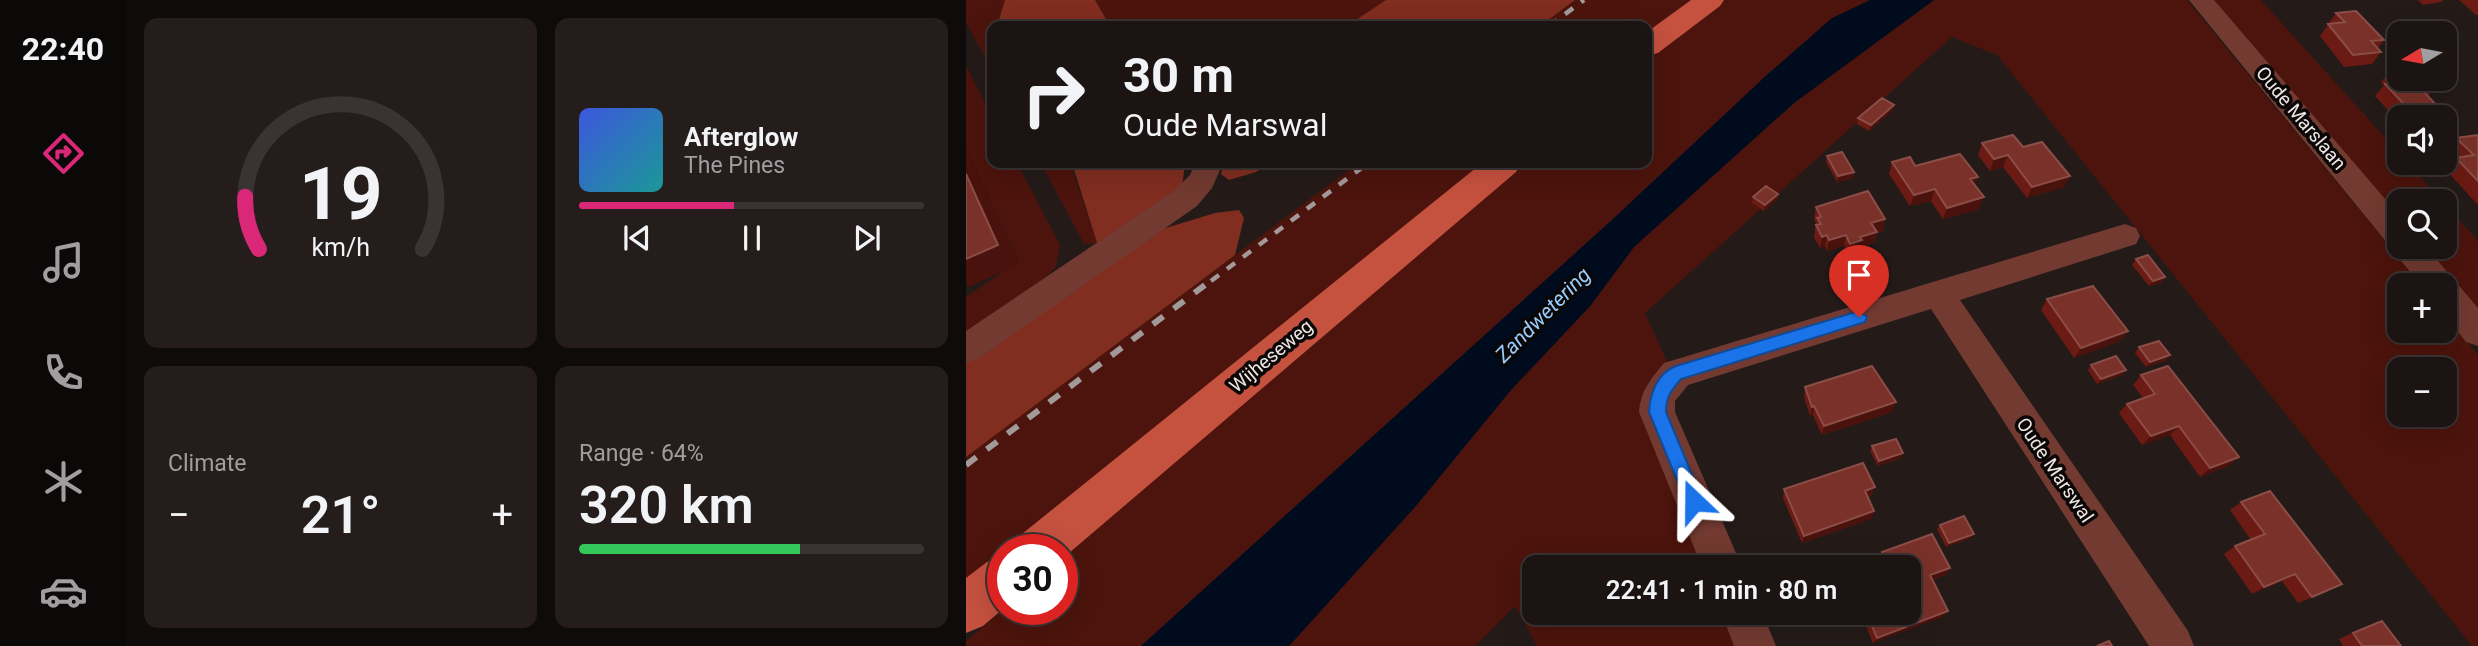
<!DOCTYPE html>
<html lang="en">
<head>
<meta charset="utf-8">
<style>
  :root { --surface:#1b1413; --page:#241d1c; --text:#f1f3f6; --muted:#a09ea0; --line:#393333; --accent:#db2777 }
  body { margin:0; font-family:Roboto,sans-serif; background:var(--page); color:var(--text); height:100vh; display:flex; flex-direction:column; font-size:26px; white-space:nowrap }
  * { box-sizing:border-box; margin:0 }
  p { font-size:23px; color:var(--muted) }
  .icon { flex:none; width:38px; height:38px; fill:none; stroke:currentColor; stroke-width:2; stroke-linecap:round; stroke-linejoin:round }
  .map { position:relative; flex:1; overflow:hidden }
  .panel { display:flex; flex-direction:column; gap:18px; padding:18px; background:#0f0b0a; width:840px }
  .panel>* { flex:none }
  .banner { position:absolute; left:21px; top:21px; width:665px; height:147px; border-radius:14px; box-shadow:0 7px 28px #0002,0 0 0 2px var(--line); background:#1b1413; color:var(--text); overflow:hidden }
  .needle { width:46px; rotate:260deg }
  .controls { position:absolute; left:1421px; top:21px; display:grid; gap:14px }
  .controls a { display:grid; place-items:center; width:70px; height:70px; border-radius:14px; background:var(--surface); box-shadow:0 7px 28px #0002,0 0 0 2px var(--line); font-size:35px }
  .speed { position:absolute; left:21px; top:534px; display:flex; gap:14px; font-size:35px; font-weight:700; text-align:center }
  .speed>* { display:grid; place-content:center; width:91px; height:91px; border-radius:50%; background:var(--surface); box-shadow:0 7px 28px #0002,0 0 0 2px var(--line); line-height:1 }
  .speed .limit { border:10px solid #d22; background:#fff; color:#111 }
  .pin { position:absolute; display:grid; place-items:center; width:60px; height:60px; color:#fff; margin:-72px -30px; border-radius:50% 50% 50% 0; rotate:-45deg; box-shadow:0 0 7px #0007 }
  .pin .icon { rotate:45deg }
  .me { position:absolute; width:77px; margin:-38px; rotate:337deg; stroke-linejoin:round; filter:drop-shadow(0 0 5px #0008) }
  .turn { display:flex; align-items:center; gap:24px; height:147px; padding:0 21px; font-size:32px }
  .turn .icon { width:91px; height:91px; stroke-width:2.5 }
  .turn b { display:block; font-size:49px; line-height:60px }
  .big { font-size:52px; font-weight:600; line-height:1.1 }
  .panel .tile { flex:1; display:flex; flex-direction:column; justify-content:center; gap:10px; min-width:0; padding:0 24px; border-radius:14px; background:var(--page) }
  .panel .dial { align-items:center; gap:0 }
  .dial svg { height:182px; overflow:visible; fill:none; stroke:var(--line); stroke-width:7; stroke-linecap:round; text-anchor:middle }
  .dial text { fill:var(--text); stroke:none }
  .song { display:flex; align-items:center; gap:21px }
  .cover { width:84px; height:84px; border-radius:10px; background:linear-gradient(135deg,hsl(230 70% 55%),hsl(180 70% 35%)) }
  .played { height:7px; border-radius:4px; background:linear-gradient(90deg,var(--accent) 45%,var(--line) 45%) }
  .keys { display:flex; justify-content:space-around; direction:ltr }
  .heat { display:flex; justify-content:space-between; align-items:center; font-size:38px; direction:ltr }
  .charge { height:10px; border-radius:5px; background:linear-gradient(90deg,#34c759 64%,var(--line) 0) }
  .panel .tiles { flex:1; display:grid; gap:18px; grid-template-columns:repeat(2,1fr) }
  .trip { position:absolute; left:556px; top:555px; width:399px; height:70px; border-radius:14px; background:var(--surface); box-shadow:0 7px 28px #0002,0 0 0 2px var(--line); font-weight:600; line-height:70px; text-align:center }
  main { display:flex; flex:1; min-height:0 }
  .dock { display:flex; flex-direction:column; width:126px; justify-content:space-around; align-items:center; background:#0b0808; color:var(--muted) }
  .dock .icon { width:49px; height:49px }
  .dock .on { color:var(--accent) }
  .dock b { font-size:32px; color:var(--text) }
  .map>svg:first-child { display:block }
  .green { fill:#4c140c; fill-rule:evenodd }
  .forest { fill:#812d20 }
  .water { fill:#000c1e }
  .lines { fill:none; stroke-linecap:round; stroke-linejoin:round }
  .minor { fill:#723a31; fill-rule:evenodd }
  .major { fill:#c5513f; fill-rule:evenodd }
  .rail-far1 { stroke:#a29a99; stroke-width:4.5; stroke-dasharray:10 10; stroke-linecap:butt }
  .rail { stroke:#a29a99; stroke-width:6; stroke-dasharray:13 13; stroke-linecap:butt }
  .wall { fill:#6b1b13 }
  .shaded-wall { fill:#49120c }
  .building { fill:#793129; stroke:#8b4d47; stroke-width:2 }
  .route { fill:#1a73e8; stroke:#114b97; stroke-width:2 }
  .labels { text-anchor:middle; dominant-baseline:central; stroke-width:7; stroke-linejoin:round; paint-order:stroke }
  .street-label { font-size:19px; fill:#ede6e5; stroke:#0b0706 }
  .water-label { font-size:21px; font-style:italic; fill:#98cbfe; stroke:#0b0706 }
</style>
</head>
<body>
<main>
<nav class="dock">
<b>22:40</b>
<svg class="icon on" aria-label="directions" viewBox="0 0 24 24"><path d="M12 3l9 9-9 9-9-9zM9 14v-3h6M13 9l2 2-2 2"/></svg>
<svg class="icon" aria-label="music" viewBox="0 0 24 24"><path d="M9 18V5l10-2v13"/><circle cx="6" cy="18" r="3"/><circle cx="16" cy="16" r="3"/></svg>
<svg class="icon" aria-label="phone" viewBox="0 0 24 24"><path d="M5 4h4l2 5-3 2q2 4 5 5l2-3 5 2v4C11 20 4 13 5 4z"/></svg>
<svg class="icon" aria-label="climate" viewBox="0 0 24 24"><path d="M12 3v18M4 7l16 10M4 17L20 7"/></svg>
<svg class="icon" aria-label="car" viewBox="0 0 24 24"><path d="M5 17H2v-5l4-1 3-4h7l3 4 3 1v5h-3M9 17h6M6 11h13"/><circle cx="7" cy="17" r="2"/><circle cx="17" cy="17" r="2"/></svg>
</nav>
<section class="panel">
<div class="tiles">
<div class="tile dial"><svg viewBox="0 0 100 80">
<path d="M14 69A42 42 0 1 1 86 69"/>
<path d="M14 69A42 42 0 0 1 8 46" stroke="#db2777"/>
<text x="50" y="56" font-size="32" font-weight="700">19</text>
<text x="50" y="72" font-size="11">km/h</text>
</svg></div>
<div class="tile">
<div class="song"><i class="cover"></i><div><b>Afterglow</b><p>The Pines</p></div></div>
<div class="played"></div>
<div class="keys"><svg class="icon" aria-label="previous" viewBox="0 0 24 24"><path d="M18 5L8 12l10 7zM5 5v14"/></svg><svg class="icon" aria-label="pause" viewBox="0 0 24 24"><path d="M8 5v14M16 5v14"/></svg><svg class="icon" aria-label="next" viewBox="0 0 24 24"><path d="M6 5l10 7-10 7zM19 5v14"/></svg></div>
</div>
<div class="tile"><p>Climate</p>
<div class="heat"><a>−</a><b class="big">21°</b><a>+</a></div>
</div>
<div class="tile"><p>Range · 64%</p><b class="big">320 km</b><div class="charge"></div></div>
</div>
</section>
<div class="map">
<svg width="1512" height="646" viewBox="0 0 1512 646">
  <rect width="100%" height="100%" fill="#241b19"/>
  <path class="green" d="M 0,0 L 39,0 L 31,26 L 26,26 L 26,71 L 0,22 Z
    M 129,0 L 420,0 L 381,26 L 144,26 Z
    M 609,0 L 725,0 L 681,32 L 681,26 L 574,26 Z
    M 756,0 L 904,0 L 885,10 L 803,73 L 647,219 L 175,646 L 0,646 L 0,641 L 38,609 L 96,609 L 96,558 L 558,163 L 681,163 L 681,57 Z
    M 968,0 L 1221,0 L 1455,285 L 1433,285 L 1433,331 L 1479,331 L 1479,314 L 1512,355 L 1512,646 L 1506,646 L 1031,55 L 986,37 L 679,313 L 703,366 L 681,384 L 676,405 L 739,567 L 569,567 L 569,612 L 758,613 L 772,646 L 571,646 L 549,606 L 509,646 L 323,646 L 449,507 L 545,390 L 625,305 L 668,247 L 828,103 ZM 1433,369 L 1479,369 L 1479,415 L 1433,415 Z
    M 1243,0 L 1295,0 L 1433,153 L 1433,163 L 1442,163 L 1476,201 L 1433,201 L 1433,228 Z
    M 0,66 L 26,116 L 26,163 L 51,163 L 94,245 L 90,267 L 64,292 L 0,338 L 0,297 L 52,261 L 0,148 Z
    M 75,163 L 104,163 L 131,243 L 118,244 Z
    M 392,163 L 524,163 L 61,549 L 37,550 L 37,570 L 0,600 L 0,457 Z
    M 1479,204 L 1512,241 L 1512,321 L 1449,247 L 1479,247 Z"/>
  <path class="forest" d="M 39,0 L 129,0 L 144,26 L 31,26 Z
    M 420,0 L 609,0 L 574,26 L 381,26 Z
    M 219,163 L 216,188 L 131,243 L 106,163 Z
    M 258,163 L 306,163 L 290,172 L 263,180 L 255,174 Z
    M 273,210 L 278,218 L 269,255 L 0,457 L 0,359 L 180,234 L 249,213 Z"/>
  <path class="water" d="M 904,0 L 968,0 L 828,103 L 668,247 L 625,305 L 545,390 L 449,507 L 323,646 L 175,646 L 647,219 L 803,73 L 866,18 Z"/>
  <g class="lines">
    <path class="minor" d="M 1223,0 L 1248,0 L 1433,215 L 1433,247 L 1460,247 L 1512,308 L 1512,346 L 1500,342 L 1479,315 L 1479,285 L 1455,285 L 1431,256 L 1427,246 L 1422,244 Z
      M 229,163 L 257,163 L 246,188 L 231,206 L 12,359 L 0,363 L 0,331 L 209,190 L 224,175 Z
      M 1159,224 L 1170,228 L 1174,236 L 1170,244 L 994,300 L 1222,631 L 1228,646 L 1183,646 L 965,309 L 722,385 L 709,401 L 709,412 L 776,567 L 736,567 L 673,412 C 675,390 684,380 698,363 Z
      M 755,612 L 796,612 L 810,646 L 768,646 Z"/>
    <path class="major" d="M 725,0 L 758,0 L 754,6 L 692,53 L 681,56 L 681,32 Z
      M 516,163 L 555,163 L 550,172 L 96,559 L 96,550 L 49,550 L 56,534 Z
      M 37,555 L 37,609 L 17,626 L 0,633 L 0,578 L 21,562 Z"/>
    <path class="rail-far1" d="M 583,26 L 618,0
      M 245,281 L 402,163"/>
    <path class="rail" d="M 0,465 L 247,279"/>
  </g>
  <path class="wall" d="M 1452,0 L 1477,0 L 1475,2 L 1457,5 Z
    M 1493,0 L 1512,0 L 1512,15 L 1510,15 Z
    M 1370,13 L 1418,40 L 1412,48 L 1415,52 L 1406,64 L 1378,67 L 1354,36 Z
    M 1425,70 L 1469,88 L 1462,96 L 1476,111 L 1471,117 L 1433,117 L 1433,122 L 1409,96 L 1418,85 L 1415,82 Z
    M 926,111 L 903,131 L 891,124 L 892,118 Z
    M 1512,135 L 1512,205 L 1479,169 L 1489,159 L 1479,150 L 1490,138 Z
    M 1016,143 L 1057,147 L 1104,176 L 1098,187 L 1061,198 L 1037,167 L 1024,171 L 1012,155 Z
    M 861,156 L 888,172 L 887,178 L 871,182 L 860,162 Z
    M 926,162 L 949,166 L 1009,185 L 1013,209 L 977,219 L 965,201 L 944,206 L 923,174 Z
    M 812,194 L 811,200 L 798,211 L 786,203 L 787,197 Z
    M 850,207 L 919,219 L 917,231 L 911,232 L 908,243 L 895,247 L 894,251 L 882,255 L 878,246 L 861,251 L 859,246 L 854,248 L 848,237 L 850,223 L 848,219 Z
    M 1170,259 L 1199,277 L 1195,283 L 1183,286 L 1166,265 Z
    M 1081,299 L 1154,341 L 1108,358 L 1075,310 Z
    M 1173,347 L 1200,361 L 1180,367 L 1169,353 Z
    M 1125,365 L 1160,370 L 1156,375 L 1131,384 L 1122,370 Z
    M 1175,375 L 1273,457 L 1262,466 L 1234,477 L 1204,435 L 1176,445 L 1153,413 L 1161,404 L 1177,398 L 1167,385 Z
    M 839,387 L 926,412 L 856,435 L 847,415 L 844,416 L 838,397 Z
    M 906,446 L 935,458 L 912,466 L 904,451 Z
    M 818,489 L 906,495 L 902,497 L 908,511 L 905,519 L 836,543 L 817,498 Z
    M 1275,502 L 1362,591 L 1332,603 L 1316,581 L 1286,594 L 1258,554 L 1269,546 L 1285,540 L 1264,510 Z
    M 974,525 L 1008,534 L 1005,538 L 980,547 L 971,529 Z
    M 916,552 L 984,568 L 979,575 L 966,580 L 976,617 L 907,643 L 894,612 L 943,612 L 943,567 L 916,567 L 913,559 Z
    M 1400,627 L 1435,646 L 1377,646 L 1373,639 Z"/>
  <path class="shaded-wall" d="M 928,105 L 926,111 L 903,131 L 905,125 Z
    M 0,148 L 53,264 L 3,287 L 0,284 Z
    M 1042,155 L 1037,167 L 1024,171 L 1028,159 Z
    M 888,172 L 887,178 L 871,182 L 872,176 Z
    M 1104,176 L 1098,187 L 1061,198 L 1066,187 Z
    M 1012,177 L 1007,189 L 1004,179 Z
    M 969,189 L 965,201 L 944,206 L 948,195 Z
    M 812,194 L 811,200 L 798,211 L 799,205 Z
    M 1018,197 L 1013,209 L 977,219 L 981,208 Z
    M 919,219 L 917,231 L 908,233 L 911,232 L 908,243 L 895,247 L 894,251 L 882,255 L 884,244 L 894,237 L 905,223 Z
    M 861,235 L 859,246 L 854,248 L 856,237 Z
    M 880,235 L 878,246 L 861,251 L 863,240 Z
    M 1199,277 L 1195,283 L 1183,286 L 1187,281 Z
    M 1162,331 L 1154,341 L 1108,358 L 1115,348 Z
    M 1204,355 L 1200,361 L 1180,367 L 1184,362 Z
    M 1160,370 L 1156,375 L 1131,384 L 1135,379 Z
    M 930,402 L 926,412 L 856,435 L 858,426 Z
    M 848,406 L 847,415 L 844,416 L 846,407 Z
    M 1213,426 L 1204,435 L 1176,445 L 1185,436 Z
    M 937,453 L 935,458 L 912,466 L 913,461 Z
    M 1273,457 L 1262,466 L 1234,477 L 1244,468 Z
    M 909,487 L 906,495 L 896,499 L 899,491 Z
    M 908,511 L 905,519 L 836,543 L 838,536 Z
    M 1008,534 L 1005,538 L 980,547 L 983,543 Z
    M 984,568 L 979,575 L 959,582 L 964,575 Z
    M 1329,574 L 1316,581 L 1286,594 L 1298,587 Z
    M 982,611 L 976,617 L 907,643 L 911,638 Z"/>
  <path class="building" d="M 1390,11 L 1418,40 L 1405,41 L 1415,52 L 1387,55 L 1362,24 L 1379,22 L 1370,13 Z
    M 1433,69 L 1433,79 L 1425,70 Z
    M 1433,79 L 1461,79 L 1469,88 L 1456,90 L 1476,111 L 1448,115 L 1419,84 L 1436,81 Z
    M 916,98 L 928,105 L 905,125 L 892,118 Z
    M 1047,135 L 1057,147 L 1076,142 L 1104,176 L 1066,187 L 1042,155 L 1028,159 L 1016,143 Z
    M 1512,135 L 1512,181 L 1490,158 L 1508,155 L 1490,138 Z
    M 876,152 L 888,172 L 872,176 L 861,156 Z
    M 994,154 L 1012,177 L 1004,179 L 1018,197 L 981,208 L 969,189 L 948,195 L 926,162 L 944,157 L 949,166 Z
    M 0,174 L 32,245 L 0,259 Z
    M 800,186 L 812,194 L 799,205 L 787,197 Z
    M 902,191 L 919,219 L 905,223 L 911,232 L 894,237 L 896,240 L 884,244 L 880,235 L 863,240 L 861,235 L 856,237 L 850,225 L 855,224 L 851,218 L 855,217 L 850,207 Z
    M 1182,255 L 1199,277 L 1187,281 L 1170,259 Z
    M 1127,286 L 1162,331 L 1115,348 L 1081,299 Z
    M 1193,341 L 1204,355 L 1184,362 L 1173,347 Z
    M 1150,356 L 1160,370 L 1135,379 L 1125,365 Z
    M 906,366 L 930,402 L 858,426 L 848,406 L 846,407 L 839,387 Z
    M 1202,366 L 1273,457 L 1244,468 L 1213,426 L 1185,436 L 1161,404 L 1189,394 L 1175,375 Z
    M 930,439 L 937,453 L 913,461 L 906,446 Z
    M 897,463 L 909,487 L 899,491 L 908,511 L 838,536 L 818,489 Z
    M 1304,491 L 1376,584 L 1346,597 L 1329,574 L 1298,587 L 1269,546 L 1299,534 L 1275,502 Z
    M 998,516 L 1008,534 L 983,543 L 974,525 Z
    M 966,534 L 984,568 L 964,575 L 982,611 L 911,638 L 900,612 L 943,612 L 943,567 L 923,567 L 916,552 Z
    M 1416,621 L 1435,646 L 1396,646 L 1387,633 Z
    M 1143,641 L 1146,646 L 1131,646 Z"/>
  <path class="route" d="M 893,311 L 901,317 L 899,322 L 715,379 C 705,391 700,396 700,412 L 737,501 L 735,507 L 728,509 L 722,507 L 683,412 C 684,394 691,373 710,366 Z"/>
  <g class="labels">
    <g class="street-label">
      <text transform="translate(1335 118) rotate(50)">Oude Marslaan</text>
      <text transform="translate(305 356) rotate(-40)">Wijheseweg</text>
      <text transform="translate(1089 470) rotate(56)">Oude Marswal</text>
    </g>
    <g class="water-label">
      <text transform="translate(577 315) rotate(-45)">Zandwetering</text>
    </g>
  </g>
</svg>
<div class="controls">
<a><svg class="needle" viewBox="-14 -14 28 28"><path d="M0-13l5 13h-10z" fill="#e53935"/><path d="M0 13l5-13h-10z" fill="#a09ea0"/></svg></a>
<a><svg class="icon" aria-label="sound" viewBox="0 0 24 24"><path d="M4 9h4l5-4v14l-5-4H4zM17 9q2 3 0 6"/></svg></a>
<a><svg class="icon" aria-label="search" viewBox="0 0 24 24"><circle cx="10" cy="10" r="6"/><path d="M15 15l6 6"/></svg></a>
<a>+</a>
<a>−</a>
</div>
<div class="speed"><div class="limit">30</div></div>
<div class="pin" style="left:893px;top:317px;background:#d93025"><svg class="icon" aria-label="arrive" viewBox="0 0 24 24"><path d="M6 21V4h12l-3 4 3 4H6"/></svg></div>
<svg class="me" style="left:728px;top:501px" viewBox="-20 -20 40 40"><path d="M0-17L14 15 0 8-14 15z" fill="#1a73e8" stroke="#fff" stroke-width="4"/></svg>
<div class="trip">22:41 · 1 min · 80 m</div>
<div class="banner">
<div class="turn"><svg class="icon" aria-label="right" viewBox="0 0 24 24"><path d="M7 20v-9h11M14 6l5 5-5 5"/></svg><div><b>30 m</b>Oude Marswal</div></div>
</div>
</div>
</main>
</body>
</html>
